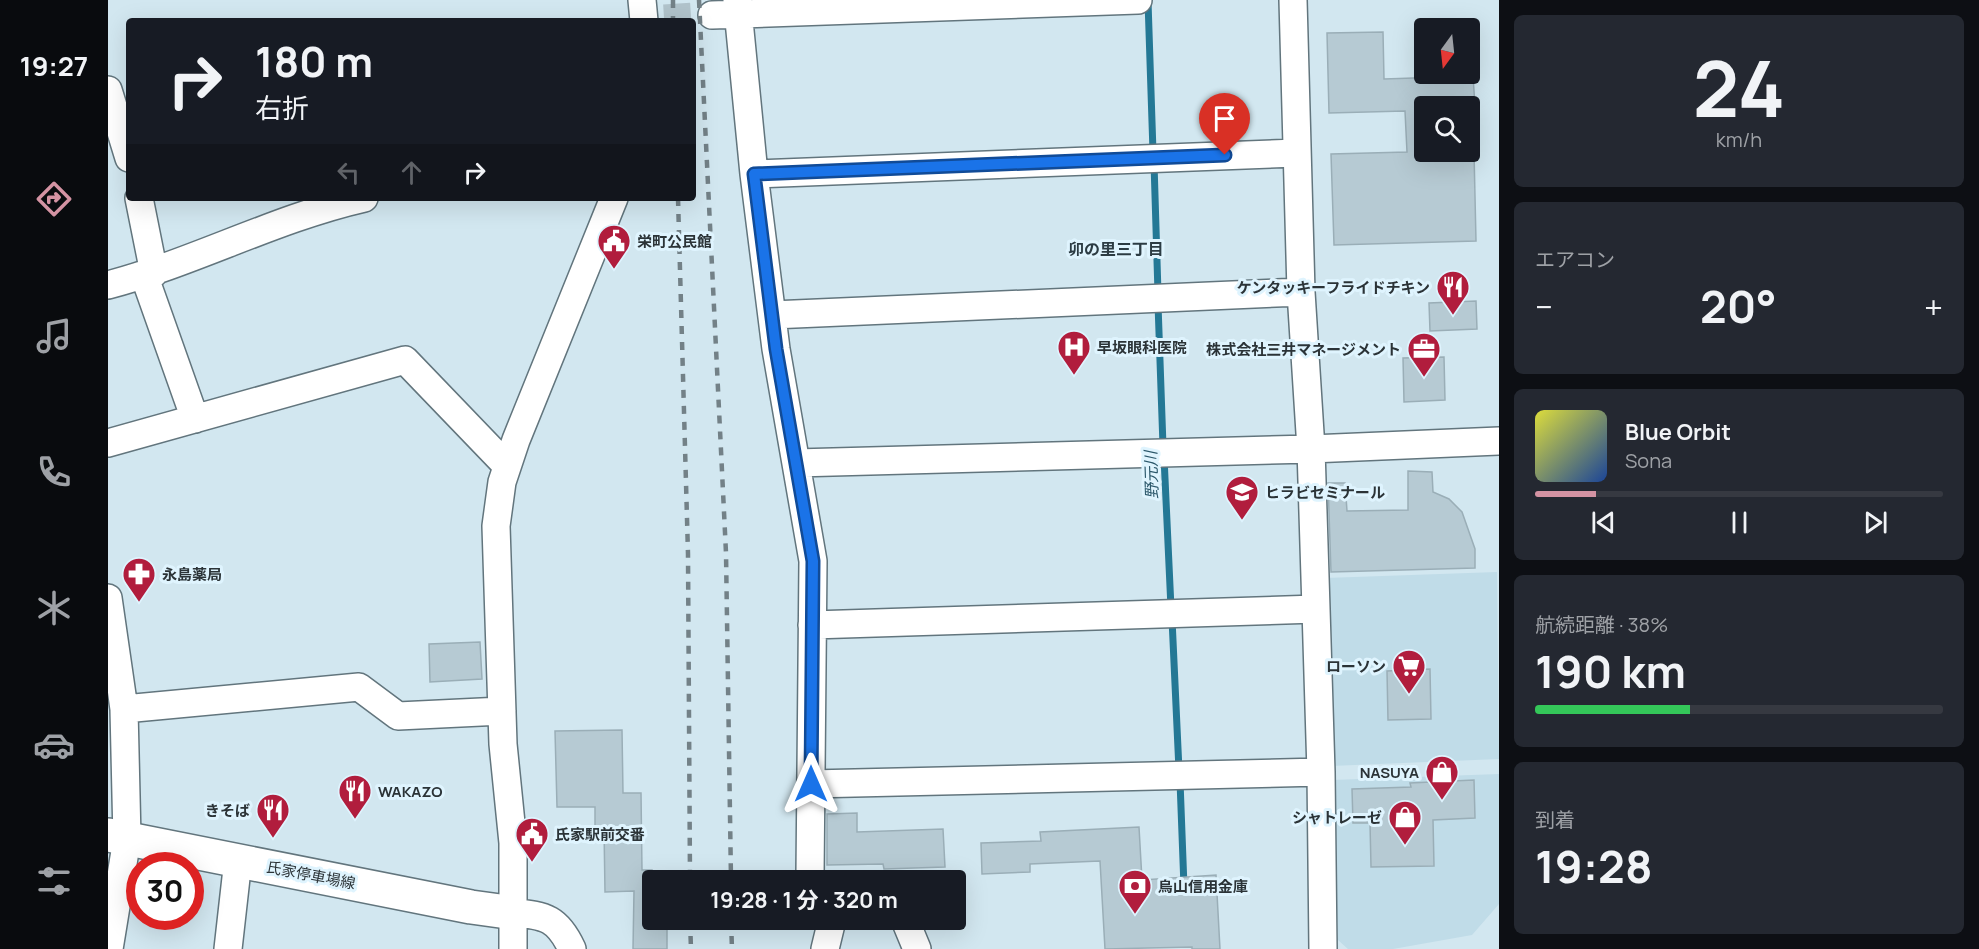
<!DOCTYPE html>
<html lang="ja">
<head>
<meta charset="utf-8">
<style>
  :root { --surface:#171b24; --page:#242831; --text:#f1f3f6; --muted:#9ea1a6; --line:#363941; --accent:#d493a3 }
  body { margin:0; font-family:Manrope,"Noto Sans JP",sans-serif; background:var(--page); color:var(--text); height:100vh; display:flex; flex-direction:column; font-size:22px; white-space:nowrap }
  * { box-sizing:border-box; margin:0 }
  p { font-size:20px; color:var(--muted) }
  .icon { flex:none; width:33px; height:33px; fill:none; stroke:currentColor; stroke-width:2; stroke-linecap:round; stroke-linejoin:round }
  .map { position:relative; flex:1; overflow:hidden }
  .drawer { display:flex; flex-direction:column; gap:15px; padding:15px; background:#0d0f14; width:480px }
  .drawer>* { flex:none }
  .banner { position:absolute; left:18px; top:18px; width:570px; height:183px; border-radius:6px; box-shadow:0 6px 24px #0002; background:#171b24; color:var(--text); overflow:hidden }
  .needle { width:39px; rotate:195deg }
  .buttons { position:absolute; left:1306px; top:18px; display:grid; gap:12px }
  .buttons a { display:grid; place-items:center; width:66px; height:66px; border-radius:6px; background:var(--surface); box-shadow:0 6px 24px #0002; font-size:30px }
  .speed { position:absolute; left:18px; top:852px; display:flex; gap:12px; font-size:30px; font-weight:700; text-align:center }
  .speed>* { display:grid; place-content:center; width:78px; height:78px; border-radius:50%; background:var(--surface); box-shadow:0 6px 24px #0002; line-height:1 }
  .speed .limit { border:9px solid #d22; background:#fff; color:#111 }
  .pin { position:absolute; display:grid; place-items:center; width:51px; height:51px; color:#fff; margin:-62px -26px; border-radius:50% 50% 50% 0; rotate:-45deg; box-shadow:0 0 6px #0007 }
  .pin .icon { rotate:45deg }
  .me { position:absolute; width:66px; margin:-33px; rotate:0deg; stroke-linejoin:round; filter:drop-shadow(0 0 4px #0008) }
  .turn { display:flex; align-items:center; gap:21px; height:126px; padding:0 30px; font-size:27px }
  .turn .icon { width:78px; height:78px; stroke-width:2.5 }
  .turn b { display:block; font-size:42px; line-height:51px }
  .lanes { display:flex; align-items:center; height:57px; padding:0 30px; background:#0003; justify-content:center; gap:30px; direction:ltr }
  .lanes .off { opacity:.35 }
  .big { font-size:45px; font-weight:700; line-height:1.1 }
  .drawer .widget { flex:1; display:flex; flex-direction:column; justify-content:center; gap:9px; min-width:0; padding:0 21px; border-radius:9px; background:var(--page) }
  .drawer .dial { align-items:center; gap:0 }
  .dial b { font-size:78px; line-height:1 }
  .song { display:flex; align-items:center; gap:18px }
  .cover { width:72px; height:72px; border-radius:9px; background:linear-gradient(135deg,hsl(60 70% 55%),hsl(220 70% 35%)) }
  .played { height:6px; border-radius:3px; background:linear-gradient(90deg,var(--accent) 15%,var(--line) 15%) }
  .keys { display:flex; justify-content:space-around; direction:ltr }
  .heat { display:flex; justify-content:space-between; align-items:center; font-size:33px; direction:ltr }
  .charge { height:9px; border-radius:4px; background:linear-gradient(90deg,#34c759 38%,var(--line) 0) }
  .trip { position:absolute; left:534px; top:870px; width:324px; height:60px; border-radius:6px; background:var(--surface); box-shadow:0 6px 24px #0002; font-weight:700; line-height:60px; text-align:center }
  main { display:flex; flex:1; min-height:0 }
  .dock { display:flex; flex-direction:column; width:108px; justify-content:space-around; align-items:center; background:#090b0e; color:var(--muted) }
  .dock .icon { width:42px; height:42px }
  .dock .selected { color:var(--accent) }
  .dock b { font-size:27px; color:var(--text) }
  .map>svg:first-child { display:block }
  .built { fill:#c0dce8 }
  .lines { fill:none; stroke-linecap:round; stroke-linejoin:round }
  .stream { stroke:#247895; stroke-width:7 }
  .building { fill:#b6cad3; stroke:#9aaeb7; stroke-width:1.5 }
  .minor-tunnel { stroke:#b1c3cb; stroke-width:27; stroke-dasharray:27 14; stroke-linecap:butt }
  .minor-casing { stroke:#62757d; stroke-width:30 }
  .major-casing { stroke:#62757d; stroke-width:36 }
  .minor { stroke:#fff; stroke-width:27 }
  .major { stroke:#fff; stroke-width:33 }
  .rail { stroke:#738187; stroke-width:4.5; stroke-dasharray:8 8; stroke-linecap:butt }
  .route-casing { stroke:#114b97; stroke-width:15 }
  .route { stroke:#1a73e8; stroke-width:10 }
  .labels { text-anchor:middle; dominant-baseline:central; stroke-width:6; stroke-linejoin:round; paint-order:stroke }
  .poi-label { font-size:15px; font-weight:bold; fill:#2b3337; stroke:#dff4fe; text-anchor:start }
  .street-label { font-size:15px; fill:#2b3337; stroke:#dff4fe }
  .neighbourhood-label { font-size:16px; font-weight:bold; fill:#2c3c44; stroke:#dff4fe }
  .water-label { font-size:16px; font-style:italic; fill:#2b576a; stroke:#dff4fe }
</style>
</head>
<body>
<main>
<nav class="dock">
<b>19:27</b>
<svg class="icon selected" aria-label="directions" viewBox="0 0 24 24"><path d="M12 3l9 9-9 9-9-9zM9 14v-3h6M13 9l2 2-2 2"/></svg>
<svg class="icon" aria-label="music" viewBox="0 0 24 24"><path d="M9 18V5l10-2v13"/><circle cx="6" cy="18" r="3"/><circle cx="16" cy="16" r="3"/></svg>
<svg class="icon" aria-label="phone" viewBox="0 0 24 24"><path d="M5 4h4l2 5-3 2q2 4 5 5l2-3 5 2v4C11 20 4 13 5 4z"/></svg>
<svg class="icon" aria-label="climate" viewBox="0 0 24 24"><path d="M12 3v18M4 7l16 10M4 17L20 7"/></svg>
<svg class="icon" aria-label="car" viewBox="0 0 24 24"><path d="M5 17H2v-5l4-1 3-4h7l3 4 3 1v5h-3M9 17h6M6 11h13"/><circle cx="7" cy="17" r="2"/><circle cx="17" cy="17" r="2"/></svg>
<svg class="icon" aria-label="filters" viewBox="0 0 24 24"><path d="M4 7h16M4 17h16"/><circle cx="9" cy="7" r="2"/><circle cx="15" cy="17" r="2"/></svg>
</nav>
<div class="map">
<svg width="1391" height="949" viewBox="0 0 1391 949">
  <rect width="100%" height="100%" fill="#d2e7f0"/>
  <path class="built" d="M 1389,572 L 1391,759 L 1223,766 L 1217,578 Z
    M 1391,774 L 1391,904 L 1364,935 L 1285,949 L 1240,949 L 1230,940 L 1224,780 Z"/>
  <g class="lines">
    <path class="stream" d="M 1040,1 L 1045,152
      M 1046,163 L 1050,293
      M 1050,304 L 1055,446
      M 1056,457 L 1063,608
      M 1064,619 L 1071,770
      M 1072,781 L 1076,887"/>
  </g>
  <path class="building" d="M 1275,32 L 1276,79 L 1365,76 L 1367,106 L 1317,106 L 1317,152 L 1366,152 L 1368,241 L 1226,245 L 1223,154 L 1299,152 L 1297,111 L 1221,113 L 1219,33 Z
    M 1368,301 L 1369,329 L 1322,331 L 1321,303 Z
    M 1336,357 L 1337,400 L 1296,402 L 1295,358 Z
    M 1300,471 L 1324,472 L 1325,492 L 1341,499 L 1354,512 L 1367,549 L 1367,568 L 1223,572 L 1220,483 L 1237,483 L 1239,511 L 1300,510 Z
    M 372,642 L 374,679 L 322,682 L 321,644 Z
    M 1322,669 L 1323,719 L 1280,720 L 1279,671 Z
    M 514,730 L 515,793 L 533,793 L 534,870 L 544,870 L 544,920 L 559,920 L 559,949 L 525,949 L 526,891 L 497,892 L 496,828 L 487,828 L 487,807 L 449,807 L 447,731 Z
    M 1366,780 L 1367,818 L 1325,820 L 1326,866 L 1263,867 L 1262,823 L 1245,823 L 1244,789 L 1303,787 L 1302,783 Z
    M 749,813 L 749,832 L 835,829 L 837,867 L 776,869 L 775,864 L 719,865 L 719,814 Z
    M 1031,827 L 1034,880 L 1108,875 L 1112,949 L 1084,949 L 1084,947 L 997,949 L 992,861 L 922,864 L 922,872 L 874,874 L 873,843 L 933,841 L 932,832 Z"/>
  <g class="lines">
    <path class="minor-tunnel" d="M 556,18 L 604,15"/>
    <g class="minor-casing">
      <path id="minor" d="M 534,0 L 536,21
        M 629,0 L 646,174 L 668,349 L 705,561 L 702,876 L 705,880
        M 1185,0 L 1193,292 L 1203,449 L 1208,609 L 1213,772 L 1215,949
        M 604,15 L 1030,0
        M 0,90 L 21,158
        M 646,174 L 1188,153
        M 31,198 L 46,273
        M 36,275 L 87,419
        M 0,285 C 87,262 168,218 256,198
        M 664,315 L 1193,292
        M 0,443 L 297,360 L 399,466
        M 688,463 L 1203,449 L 1391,441
        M 0,598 L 16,709 L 19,839 L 1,949
        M 704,625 L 1208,609
        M 16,709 L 251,687 L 290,716 L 394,711
        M 703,784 L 1213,772
        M 406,913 C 438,915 450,919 464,949
        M 797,920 L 809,949
        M 120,949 L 130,860
        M 405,949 L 405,843 L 395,744 L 388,526 L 394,482 L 408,440 L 506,198
        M 717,949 L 724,920"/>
    </g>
    <g class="major-casing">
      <path id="major" d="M 0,835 L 363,907 L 406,913"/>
    </g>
    <use href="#minor" class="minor"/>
    <use href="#major" class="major"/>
    <path class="rail" d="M 565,0 L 565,21
      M 591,0 L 618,553 L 623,880
      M 570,198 L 580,554 L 582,880
      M 582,920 L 583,949
      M 623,920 L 624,949"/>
  </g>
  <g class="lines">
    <g class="route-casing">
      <path id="route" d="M 703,784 L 705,561 L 668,349 L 646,174 L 1117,155"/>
    </g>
    <use href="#route" class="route"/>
  </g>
  <defs>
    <g id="civic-pin" transform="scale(1.725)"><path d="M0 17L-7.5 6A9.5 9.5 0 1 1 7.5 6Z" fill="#b11d3d" stroke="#dff4fe"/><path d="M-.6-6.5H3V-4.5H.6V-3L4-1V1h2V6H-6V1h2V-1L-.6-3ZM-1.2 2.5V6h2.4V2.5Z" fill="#fff"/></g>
    <g id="restaurant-pin" transform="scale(1.725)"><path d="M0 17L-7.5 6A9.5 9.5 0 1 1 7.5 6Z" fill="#b11d3d" stroke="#dff4fe"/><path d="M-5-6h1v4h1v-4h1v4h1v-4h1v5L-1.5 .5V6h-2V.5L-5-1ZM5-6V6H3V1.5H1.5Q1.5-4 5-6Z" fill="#fff"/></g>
    <g id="hospital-pin" transform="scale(1.725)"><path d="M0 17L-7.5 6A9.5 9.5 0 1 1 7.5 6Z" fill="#b11d3d" stroke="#dff4fe"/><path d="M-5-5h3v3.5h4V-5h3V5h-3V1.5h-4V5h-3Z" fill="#fff"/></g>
    <g id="office-pin" transform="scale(1.725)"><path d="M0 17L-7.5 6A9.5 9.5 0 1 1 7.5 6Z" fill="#b11d3d" stroke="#dff4fe"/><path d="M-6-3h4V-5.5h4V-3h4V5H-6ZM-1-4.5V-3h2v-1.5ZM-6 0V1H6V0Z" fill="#fff"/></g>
    <g id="school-pin" transform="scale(1.725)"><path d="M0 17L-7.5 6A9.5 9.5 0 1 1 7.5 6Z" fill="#b11d3d" stroke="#dff4fe"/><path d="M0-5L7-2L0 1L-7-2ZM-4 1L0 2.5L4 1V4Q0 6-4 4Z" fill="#fff"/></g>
    <g id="pharmacy-pin" transform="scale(1.725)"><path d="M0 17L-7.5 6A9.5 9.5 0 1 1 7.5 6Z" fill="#b11d3d" stroke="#dff4fe"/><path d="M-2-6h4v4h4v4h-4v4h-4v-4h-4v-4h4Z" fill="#fff"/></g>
    <g id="supermarket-pin" transform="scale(1.725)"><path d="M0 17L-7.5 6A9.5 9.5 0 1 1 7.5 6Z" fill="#b11d3d" stroke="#dff4fe"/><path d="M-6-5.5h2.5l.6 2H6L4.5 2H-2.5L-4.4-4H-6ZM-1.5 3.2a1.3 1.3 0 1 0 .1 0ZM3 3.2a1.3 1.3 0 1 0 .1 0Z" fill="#fff"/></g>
    <g id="shop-pin" transform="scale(1.725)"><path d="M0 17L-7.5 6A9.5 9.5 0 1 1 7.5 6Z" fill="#b11d3d" stroke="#dff4fe"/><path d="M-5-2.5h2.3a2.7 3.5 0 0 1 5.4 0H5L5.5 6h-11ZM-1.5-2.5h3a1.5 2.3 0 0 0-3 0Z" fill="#fff"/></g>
    <g id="bank-pin" transform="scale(1.725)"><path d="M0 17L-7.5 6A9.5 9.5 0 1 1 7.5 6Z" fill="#b11d3d" stroke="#dff4fe"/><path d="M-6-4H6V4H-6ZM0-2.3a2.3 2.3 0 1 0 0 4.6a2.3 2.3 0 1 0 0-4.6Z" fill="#fff"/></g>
  </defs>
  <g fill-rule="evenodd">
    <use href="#civic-pin" x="506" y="241"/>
    <use href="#restaurant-pin" x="1345" y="287"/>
    <use href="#hospital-pin" x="966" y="347"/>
    <use href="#office-pin" x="1316" y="349"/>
    <use href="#school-pin" x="1134" y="492"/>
    <use href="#pharmacy-pin" x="31" y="574"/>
    <use href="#supermarket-pin" x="1301" y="666"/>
    <use href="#shop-pin" x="1334" y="772"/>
    <use href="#restaurant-pin" x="247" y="791"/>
    <use href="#restaurant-pin" x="165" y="810"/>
    <use href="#shop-pin" x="1297" y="817"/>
    <use href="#civic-pin" x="424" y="834"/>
    <use href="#bank-pin" x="1027" y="886"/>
  </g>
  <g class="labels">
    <g class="poi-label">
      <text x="529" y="241">栄町公民館</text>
      <text x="1322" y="287" text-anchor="end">ケンタッキーフライドチキン</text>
      <text x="989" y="347">早坂眼科医院</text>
      <text x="1293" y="349" text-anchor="end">株式会社三井マネージメント</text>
      <text x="1157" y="492">ヒラビセミナール</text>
      <text x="54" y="574">永島薬局</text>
      <text x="1278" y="666" text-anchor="end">ローソン</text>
      <text x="1311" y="772" text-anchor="end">NASUYA</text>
      <text x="270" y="791">WAKAZO</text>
      <text x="142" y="810" text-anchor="end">きそば</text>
      <text x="1274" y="817" text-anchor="end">シャトレーゼ</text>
      <text x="447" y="834">氏家駅前交番</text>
      <text x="1050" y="886">烏山信用金庫</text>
    </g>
    <g class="street-label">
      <text transform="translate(203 875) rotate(11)">氏家停車場線</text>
    </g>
    <g class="neighbourhood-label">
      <text x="1008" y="249">卯の里三丁目</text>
    </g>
    <g class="water-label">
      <text transform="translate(1043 475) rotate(-92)">野元川</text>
    </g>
  </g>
</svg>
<div class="buttons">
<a><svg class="needle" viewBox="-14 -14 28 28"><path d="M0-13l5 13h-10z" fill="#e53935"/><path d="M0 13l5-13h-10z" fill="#9ea1a6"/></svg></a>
<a><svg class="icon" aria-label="search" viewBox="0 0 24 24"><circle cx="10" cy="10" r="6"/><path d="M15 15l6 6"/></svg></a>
</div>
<div class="speed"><div class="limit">30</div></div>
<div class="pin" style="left:1117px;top:155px;background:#d93025"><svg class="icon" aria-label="arrive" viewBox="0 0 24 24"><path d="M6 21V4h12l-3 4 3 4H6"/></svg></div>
<svg class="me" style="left:703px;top:784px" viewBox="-20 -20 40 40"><path d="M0-17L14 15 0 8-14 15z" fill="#1a73e8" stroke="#fff" stroke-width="4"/></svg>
<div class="trip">19:28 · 1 分 · 320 m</div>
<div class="banner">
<div class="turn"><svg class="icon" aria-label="right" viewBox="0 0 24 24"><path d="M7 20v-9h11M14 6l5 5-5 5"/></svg><div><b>180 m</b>右折</div></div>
<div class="lanes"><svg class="icon off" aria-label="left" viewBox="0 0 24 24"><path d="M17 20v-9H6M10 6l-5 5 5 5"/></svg><svg class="icon off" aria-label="ahead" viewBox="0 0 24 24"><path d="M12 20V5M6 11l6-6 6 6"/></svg><svg class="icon" aria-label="right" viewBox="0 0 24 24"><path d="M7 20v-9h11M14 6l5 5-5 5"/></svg></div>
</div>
</div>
<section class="drawer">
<div class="widget dial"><b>24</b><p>km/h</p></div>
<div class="widget"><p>エアコン</p>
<div class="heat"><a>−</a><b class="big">20°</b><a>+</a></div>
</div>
<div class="widget">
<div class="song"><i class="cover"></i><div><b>Blue Orbit</b><p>Sona</p></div></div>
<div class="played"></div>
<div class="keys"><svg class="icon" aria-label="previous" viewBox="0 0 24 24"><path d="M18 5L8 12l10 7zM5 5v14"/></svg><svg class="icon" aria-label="pause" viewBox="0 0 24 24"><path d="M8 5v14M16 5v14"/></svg><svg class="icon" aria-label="next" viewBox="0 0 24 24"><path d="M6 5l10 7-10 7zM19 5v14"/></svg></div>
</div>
<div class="widget"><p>航続距離 · 38%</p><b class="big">190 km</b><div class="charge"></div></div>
<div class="widget"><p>到着</p><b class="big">19:28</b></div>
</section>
</main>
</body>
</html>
